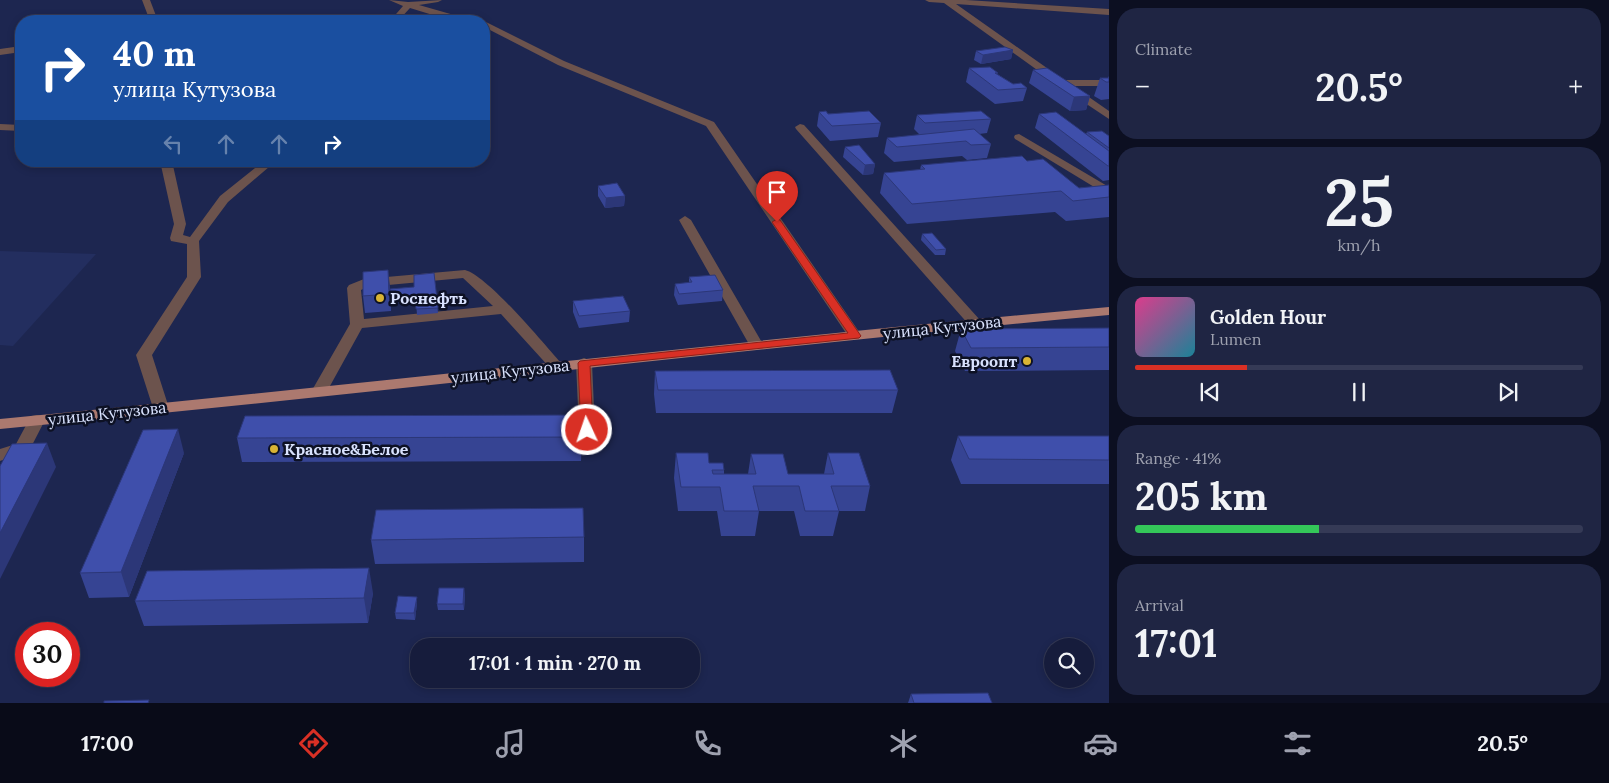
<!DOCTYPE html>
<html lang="en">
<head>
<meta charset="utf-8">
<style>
  :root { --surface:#161c3c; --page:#1f2543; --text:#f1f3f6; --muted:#9ea1af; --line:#353a56; --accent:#d93025 }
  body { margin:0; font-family:Lora,serif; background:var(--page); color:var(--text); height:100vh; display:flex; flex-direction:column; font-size:19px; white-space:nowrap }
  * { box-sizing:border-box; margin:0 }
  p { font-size:16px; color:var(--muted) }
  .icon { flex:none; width:28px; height:28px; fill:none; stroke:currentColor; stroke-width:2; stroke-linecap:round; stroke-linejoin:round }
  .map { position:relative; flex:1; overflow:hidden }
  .sheet { display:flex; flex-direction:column; gap:8px; padding:8px; background:#0c0f21; width:500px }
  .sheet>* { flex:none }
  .top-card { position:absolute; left:15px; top:15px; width:475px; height:152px; border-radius:20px; box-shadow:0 2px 8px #0003,0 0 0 1px var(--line); background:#1a4fa0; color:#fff; overflow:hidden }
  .buttons { position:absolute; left:1044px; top:638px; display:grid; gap:10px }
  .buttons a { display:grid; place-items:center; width:50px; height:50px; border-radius:50%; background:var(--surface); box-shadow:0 2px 8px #0003,0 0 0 1px var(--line); font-size:25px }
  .speed { position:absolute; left:15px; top:622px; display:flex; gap:10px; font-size:25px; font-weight:700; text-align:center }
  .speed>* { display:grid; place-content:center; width:65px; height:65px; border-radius:50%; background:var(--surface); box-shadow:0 2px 8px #0003,0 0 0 1px var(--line); line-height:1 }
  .speed .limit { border:8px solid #d22; background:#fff; color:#111 }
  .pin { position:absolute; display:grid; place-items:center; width:42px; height:42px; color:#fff; margin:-51px -21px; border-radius:50% 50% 50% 0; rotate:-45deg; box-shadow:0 0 5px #0007 }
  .pin .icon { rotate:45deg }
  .me { position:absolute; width:55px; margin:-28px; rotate:357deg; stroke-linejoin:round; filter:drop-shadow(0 0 4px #0008) }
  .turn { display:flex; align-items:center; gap:18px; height:105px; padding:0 15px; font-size:22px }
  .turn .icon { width:65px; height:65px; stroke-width:2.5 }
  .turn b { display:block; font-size:35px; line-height:42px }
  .lanes { display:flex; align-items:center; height:48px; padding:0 15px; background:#0003; justify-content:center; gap:25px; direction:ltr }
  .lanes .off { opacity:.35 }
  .big { font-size:38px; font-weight:700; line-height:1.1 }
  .sheet .tile { flex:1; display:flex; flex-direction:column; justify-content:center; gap:8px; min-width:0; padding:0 18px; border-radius:20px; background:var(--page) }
  .sheet .dial { align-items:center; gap:0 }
  .dial b { font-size:65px; line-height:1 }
  .song { display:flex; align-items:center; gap:15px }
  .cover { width:60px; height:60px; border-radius:8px; background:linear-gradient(135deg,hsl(330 70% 55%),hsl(190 70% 35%)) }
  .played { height:5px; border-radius:2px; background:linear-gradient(90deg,var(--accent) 25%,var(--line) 25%) }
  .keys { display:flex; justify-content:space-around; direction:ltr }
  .heat { display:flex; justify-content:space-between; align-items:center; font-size:28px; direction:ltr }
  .charge { height:8px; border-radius:4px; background:linear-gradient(90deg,#34c759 41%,var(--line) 0) }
  .trip { position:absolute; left:410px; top:638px; width:290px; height:50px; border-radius:20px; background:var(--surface); box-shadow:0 2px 8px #0003,0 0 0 1px var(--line); font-weight:700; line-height:50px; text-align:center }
  .tabs { display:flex; height:80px; justify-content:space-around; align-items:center; background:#090b18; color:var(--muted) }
  .tabs .icon { width:35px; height:35px }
  .tabs .selected { color:var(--accent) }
  .tabs b { font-size:22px; color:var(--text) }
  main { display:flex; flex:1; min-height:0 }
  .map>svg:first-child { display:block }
  .built { fill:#232e5f }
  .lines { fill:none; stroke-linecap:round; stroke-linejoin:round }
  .minor { fill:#6c534d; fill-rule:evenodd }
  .major { fill:#ac796f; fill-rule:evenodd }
  .wall { fill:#364493 }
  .shaded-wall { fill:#2c3778 }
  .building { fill:#3f4fab; stroke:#2c3778 }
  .route { fill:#d93025; stroke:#8d1f18 }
  .poi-dot { fill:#d9b334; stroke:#0d1124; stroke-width:2 }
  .labels { text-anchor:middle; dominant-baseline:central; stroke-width:5; stroke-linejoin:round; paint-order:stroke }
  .poi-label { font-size:16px; font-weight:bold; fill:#d9e2fe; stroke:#0d1124; text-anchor:start }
  .street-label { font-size:16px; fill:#d9e2fe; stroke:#0d1124 }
</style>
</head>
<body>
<main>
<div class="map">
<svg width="1109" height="703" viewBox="0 0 1109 703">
  <rect width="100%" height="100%" fill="#1d2650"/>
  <path class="built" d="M 0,251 L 96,254 L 13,346 L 0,345 Z"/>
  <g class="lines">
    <path class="minor" d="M 142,0 L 150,0 L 158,21 L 150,21 Z
      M 389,0 L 408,2 L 442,0 L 438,2 L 419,5 L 475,21 L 449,20 L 410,8 L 398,21 L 390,21 L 403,6 Z
      M 925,0 L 966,0 L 1109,9 L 1109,15 L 956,4 L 1064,80 L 1109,80 L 1109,86 L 1073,86 L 1109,111 L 1109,119 L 1058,85 L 944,3 L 929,2 Z
      M 484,21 L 564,61 L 714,122 L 862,336 L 860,339 L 850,339 L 706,126 L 558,65 L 484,27 Z
      M 21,46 L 21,52 L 0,55 L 0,49 Z
      M 0,124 L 21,125 L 21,131 L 0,130 Z
      M 800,124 L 804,125 L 980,320 L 982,323 L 980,326 L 970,326 L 796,129 L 795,127 Z
      M 1019,134 L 1109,187 L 1109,196 L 1015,139 L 1014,137 L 1015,135 Z
      M 160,161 L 172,161 L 186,224 L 183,235 L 190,237 L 220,196 L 264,161 L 276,161 L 228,202 L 199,241 L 201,277 L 152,355 L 169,408 L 167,412 L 155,412 L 153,408 L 136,355 L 187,277 L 187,244 L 171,241 L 170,238 L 174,224 Z
      M 685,216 L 691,220 L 764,346 L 762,349 L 752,349 L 750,346 L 679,220 Z
      M 465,270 C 488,276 543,343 561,363 L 564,366 L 561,369 L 551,369 L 501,314 L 362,328 L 325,395 L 313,395 L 311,392 L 350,324 L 347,288 L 349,285 L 364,279 ZM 463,278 L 493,306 L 364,319 L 361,290 L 367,287 Z
      M 584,358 L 589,360 L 592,363 L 595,430 L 593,434 L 587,435 L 581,434 L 579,430 L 576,363 L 579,360 Z
      M 37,415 L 43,416 L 45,420 L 9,490 L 6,494 L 0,496 L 0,474 L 8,458 L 0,461 L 0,449 L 16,444 L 31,416 Z"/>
    <path class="major" d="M 1109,307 L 1109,315 C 739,349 370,394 0,429 L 0,419 C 370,384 739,340 1109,307 Z"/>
  </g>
  <path class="wall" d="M 1013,50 L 1011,59 L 981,64 L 974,60 L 976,51 Z
    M 969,68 L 998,73 L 997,74 L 1013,84 L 1027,88 L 1023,101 L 995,104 L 966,82 Z
    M 1033,70 L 1090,96 L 1086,110 L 1070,111 L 1029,83 Z
    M 1109,76 L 1109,99 L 1101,100 L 1094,96 L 1100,78 L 1108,78 Z
    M 819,112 L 881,123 L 878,137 L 830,141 L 817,126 Z
    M 1039,114 L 1086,134 L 1087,132 L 1109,136 L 1109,180 L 1103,181 L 1035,128 Z
    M 917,115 L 991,119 L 987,133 L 979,134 L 991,144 L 987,158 L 967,160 L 962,156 L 894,162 L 884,153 L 887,138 L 920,135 L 914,129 Z
    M 845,147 L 875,164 L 873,174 L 863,175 L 843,157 Z
    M 1027,161 L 1079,188 L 1109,185 L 1109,217 L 1066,221 L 1055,212 L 907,224 L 880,193 L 884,173 L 920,170 L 921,165 Z
    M 598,186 L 625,196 L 624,206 L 605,208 L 598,196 Z
    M 922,234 L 946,249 L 945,255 L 935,255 L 921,240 Z
    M 434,273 L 438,313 L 417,315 L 416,301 L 391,303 L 391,311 L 365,313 L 363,296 L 390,289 L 414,287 Z
    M 689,277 L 723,290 L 722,301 L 678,305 L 674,295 L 675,284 L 689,283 Z
    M 573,301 L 630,311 L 629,322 L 579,328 L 573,312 Z
    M 1109,328 L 1109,370 L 965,371 L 955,351 L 961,329 Z
    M 655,371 L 898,390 L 892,413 L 656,413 L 654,394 Z
    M 958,436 L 1109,436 L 1109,484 L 961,484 L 951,460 Z
    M 582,437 L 581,461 L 242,462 L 237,438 Z
    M 184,453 L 129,597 L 89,598 L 80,573 Z
    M 676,453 L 709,463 L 724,470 L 724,474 L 748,474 L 751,454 L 788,474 L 824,474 L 828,453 L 870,486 L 865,511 L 839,511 L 833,536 L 800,536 L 794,511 L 759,511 L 755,536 L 721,536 L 717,511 L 678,511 L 674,478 Z
    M 584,537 L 584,562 L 375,564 L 371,540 Z
    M 373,593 L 368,623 L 144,626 L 135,601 Z
    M 465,594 L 464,610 L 438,610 L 437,604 Z
    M 417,597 L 417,603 L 415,620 L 396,619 L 395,613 Z
    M 911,694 L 992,703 L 908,703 Z"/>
  <path class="shaded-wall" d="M 1013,50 L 1011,59 L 981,64 L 983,55 Z
    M 1090,96 L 1086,110 L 1070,111 L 1074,97 Z
    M 875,164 L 873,174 L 863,175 L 865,165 Z
    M 625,196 L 624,206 L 605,208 L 606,198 Z
    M 388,270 L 390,286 L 391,311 L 389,294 Z
    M 178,429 L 184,453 L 129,597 L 121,572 Z
    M 47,443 L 56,467 L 0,579 L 0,533 Z
    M 369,568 L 373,593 L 368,623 L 364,598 Z
    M 464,588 L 465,594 L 464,610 L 463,604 Z
    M 417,597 L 417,603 L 415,620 L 414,613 Z"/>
  <path class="building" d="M 1005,47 L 1013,50 L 983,55 L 976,51 Z
    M 990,67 L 998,73 L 995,73 L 1013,84 L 1021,83 L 1027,88 L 998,90 L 969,68 Z
    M 1047,68 L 1090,96 L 1074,97 L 1033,70 Z
    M 1100,78 L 1109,78 L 1109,82 L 1106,82 Z
    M 826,111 L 828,114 L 869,111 L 881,123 L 832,126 L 819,112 Z
    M 981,111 L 991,119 L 925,123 L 917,115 Z
    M 1056,112 L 1109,151 L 1109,166 L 1108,166 L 1039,114 Z
    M 974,129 L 991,144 L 971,145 L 966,141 L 897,147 L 887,138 Z
    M 1102,131 L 1109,136 L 1109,148 L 1087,132 Z
    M 859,145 L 875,164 L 865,165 L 845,147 Z
    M 1022,156 L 1027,161 L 1043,159 L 1079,188 L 1109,185 L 1109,197 L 1073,201 L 1061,191 L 912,204 L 884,173 L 925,169 L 921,165 Z
    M 617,183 L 625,196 L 606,198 L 598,186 Z
    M 932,233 L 946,249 L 936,250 L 922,234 Z
    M 388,270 L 389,294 L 363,296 L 363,272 Z
    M 434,273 L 438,308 L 416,309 L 415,296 L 390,298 L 390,289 L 414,287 L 414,275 Z
    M 715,275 L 723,290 L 679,294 L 675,284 L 692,282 L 689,277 Z
    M 623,296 L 630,311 L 579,316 L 573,301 Z
    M 1109,328 L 1109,347 L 971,348 L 961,329 Z
    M 890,370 L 898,390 L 658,390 L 655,371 Z
    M 581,415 L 582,437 L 237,438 L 245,416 Z
    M 178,429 L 121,572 L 80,573 L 143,430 Z
    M 958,436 L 1109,436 L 1109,460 L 969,459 Z
    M 47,443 L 0,533 L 0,466 L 12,444 Z
    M 676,453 L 708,453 L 709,463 L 723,463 L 724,470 L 712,470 L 713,474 L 756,474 L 751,454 L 783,454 L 788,474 L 834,474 L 828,453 L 859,453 L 870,486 L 831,486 L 839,511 L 805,511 L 799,486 L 753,486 L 759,511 L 724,511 L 720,487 L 681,487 Z
    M 583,508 L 584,537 L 371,540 L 376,510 Z
    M 369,568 L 364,598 L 135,601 L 147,571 Z
    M 439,588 L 464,588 L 463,604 L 437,604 Z
    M 398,596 L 417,597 L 414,613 L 395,613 Z
    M 988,693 L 992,703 L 914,703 L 911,694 Z
    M 149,700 L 148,703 L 104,703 L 104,701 Z"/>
  <path class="route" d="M 777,219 L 780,220 L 861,336 L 859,338 L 590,366 L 593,430 L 587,434 L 583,433 L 581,430 L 578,363 L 580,361 L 848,333 L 772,222 Z"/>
  <g class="poi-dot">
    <circle cx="380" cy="298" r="5"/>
    <circle cx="1027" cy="361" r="5"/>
    <circle cx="274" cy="449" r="5"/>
  </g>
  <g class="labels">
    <g class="poi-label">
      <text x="390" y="298">Роснефть</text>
      <text x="1017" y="361" text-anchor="end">Евроопт</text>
      <text x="284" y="449">Красное&amp;Белое</text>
    </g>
    <g class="street-label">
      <text transform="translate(942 327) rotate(-6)">улица Кутузова</text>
      <text transform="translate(510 371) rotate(-6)">улица Кутузова</text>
      <text transform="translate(107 413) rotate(-6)">улица Кутузова</text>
    </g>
  </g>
</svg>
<div class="buttons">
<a><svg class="icon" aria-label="search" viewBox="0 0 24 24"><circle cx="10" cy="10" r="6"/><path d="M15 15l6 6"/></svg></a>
</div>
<div class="speed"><div class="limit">30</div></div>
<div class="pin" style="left:777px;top:222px;background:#d93025"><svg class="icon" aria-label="arrive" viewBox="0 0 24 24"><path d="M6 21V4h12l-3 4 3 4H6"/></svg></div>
<svg class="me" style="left:587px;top:430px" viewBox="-20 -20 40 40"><circle r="17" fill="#d93025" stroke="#fff" stroke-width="3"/><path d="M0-11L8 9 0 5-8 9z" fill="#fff"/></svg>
<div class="trip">17:01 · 1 min · 270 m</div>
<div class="top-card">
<div class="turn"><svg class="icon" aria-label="right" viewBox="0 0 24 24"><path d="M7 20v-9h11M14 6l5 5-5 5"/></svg><div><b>40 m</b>улица Кутузова</div></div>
<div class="lanes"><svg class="icon off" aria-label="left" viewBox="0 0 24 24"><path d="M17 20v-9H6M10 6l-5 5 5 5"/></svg><svg class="icon off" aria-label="ahead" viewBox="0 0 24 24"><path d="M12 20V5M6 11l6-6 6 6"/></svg><svg class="icon off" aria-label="ahead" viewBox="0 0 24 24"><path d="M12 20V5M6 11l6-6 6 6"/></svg><svg class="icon" aria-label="right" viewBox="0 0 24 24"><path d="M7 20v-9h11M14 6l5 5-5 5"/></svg></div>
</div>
</div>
<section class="sheet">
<div class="tile"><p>Climate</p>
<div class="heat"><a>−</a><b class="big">20.5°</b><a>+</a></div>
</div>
<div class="tile dial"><b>25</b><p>km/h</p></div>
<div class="tile">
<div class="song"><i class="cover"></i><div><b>Golden Hour</b><p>Lumen</p></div></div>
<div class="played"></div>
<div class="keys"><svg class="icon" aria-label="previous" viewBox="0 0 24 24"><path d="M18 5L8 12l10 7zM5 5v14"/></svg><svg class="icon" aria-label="pause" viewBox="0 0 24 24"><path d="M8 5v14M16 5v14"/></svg><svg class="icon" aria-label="next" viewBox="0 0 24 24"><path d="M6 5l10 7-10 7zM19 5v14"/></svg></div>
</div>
<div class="tile"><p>Range · 41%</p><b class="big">205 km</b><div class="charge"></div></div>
<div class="tile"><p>Arrival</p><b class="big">17:01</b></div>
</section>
</main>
<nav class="tabs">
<b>17:00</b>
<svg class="icon selected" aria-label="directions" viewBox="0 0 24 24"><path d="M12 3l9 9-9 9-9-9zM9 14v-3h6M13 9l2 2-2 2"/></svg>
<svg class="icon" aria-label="music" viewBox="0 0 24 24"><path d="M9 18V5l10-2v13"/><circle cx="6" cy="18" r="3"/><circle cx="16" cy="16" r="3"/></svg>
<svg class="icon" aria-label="phone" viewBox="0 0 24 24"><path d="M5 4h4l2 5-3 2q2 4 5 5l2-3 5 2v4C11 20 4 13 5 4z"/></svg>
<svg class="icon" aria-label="climate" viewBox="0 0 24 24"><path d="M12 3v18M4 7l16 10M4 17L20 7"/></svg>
<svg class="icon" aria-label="car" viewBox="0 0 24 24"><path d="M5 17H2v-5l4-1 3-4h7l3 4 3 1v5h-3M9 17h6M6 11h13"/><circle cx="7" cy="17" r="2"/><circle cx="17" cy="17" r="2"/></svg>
<svg class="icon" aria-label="filters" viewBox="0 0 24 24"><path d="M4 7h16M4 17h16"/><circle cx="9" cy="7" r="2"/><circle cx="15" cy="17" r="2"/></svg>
<b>20.5°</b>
</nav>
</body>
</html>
